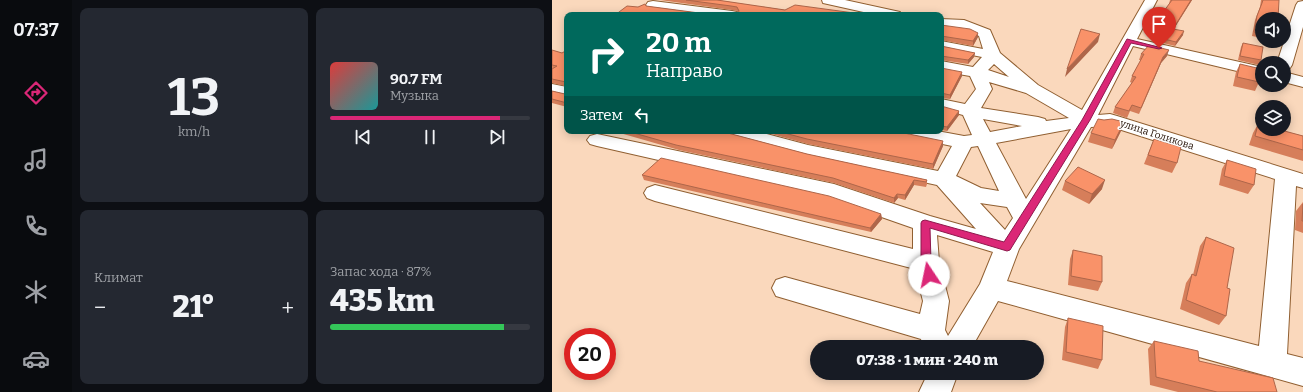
<!DOCTYPE html>
<html lang="ru">
<head>
<meta charset="utf-8">
<style>
  :root { --surface:#171b24; --page:#242831; --text:#f1f3f6; --muted:#9ea1a6; --line:#363941; --accent:#db2777 }
  body { margin:0; font-family:Bitter,serif; background:var(--page); color:var(--text); height:100vh; display:flex; flex-direction:column; font-size:15px; white-space:nowrap }
  * { box-sizing:border-box; margin:0 }
  p { font-size:13px; color:var(--muted) }
  .icon { flex:none; width:22px; height:22px; fill:none; stroke:currentColor; stroke-width:2; stroke-linecap:round; stroke-linejoin:round }
  .map { position:relative; flex:1; overflow:hidden }
  .details { display:flex; flex-direction:column; gap:8px; padding:8px; background:#0d0f14; width:480px }
  .details>* { flex:none }
  .guide { position:absolute; left:12px; top:12px; width:380px; height:122px; border-radius:8px; box-shadow:0 2px 10px #0003; background:#00695c; color:#fff; overflow:hidden }
  .controls { position:absolute; left:703px; top:12px; display:grid; gap:8px }
  .controls a { display:grid; place-items:center; width:36px; height:36px; border-radius:50%; background:var(--surface); box-shadow:0 2px 10px #0003; font-size:20px }
  .speed { position:absolute; left:12px; top:328px; display:flex; gap:8px; font-size:20px; font-weight:700; text-align:center }
  .speed>* { display:grid; place-content:center; width:52px; height:52px; border-radius:50%; background:var(--surface); box-shadow:0 2px 10px #0003; line-height:1 }
  .speed .limit { border:6px solid #d22; background:#fff; color:#111 }
  .pin { position:absolute; display:grid; place-items:center; width:34px; height:34px; color:#fff; margin:-41px -17px; border-radius:50% 50% 50% 0; rotate:-45deg; box-shadow:0 0 4px #0007 }
  .pin .icon { rotate:45deg }
  .me { position:absolute; width:44px; margin:-22px; rotate:349deg; stroke-linejoin:round; filter:drop-shadow(0 0 3px #0008) }
  .turn { display:flex; align-items:center; gap:14px; height:84px; padding:0 16px; font-size:18px }
  .turn .icon { width:52px; height:52px; stroke-width:2.5 }
  .turn b { display:block; font-size:28px; line-height:34px }
  .then { display:flex; align-items:center; height:38px; padding:0 16px; background:#0003; gap:8px; font-size:15px }
  .big { font-size:30px; font-weight:800; line-height:1.1 }
  .details .card { flex:1; display:flex; flex-direction:column; justify-content:center; gap:6px; min-width:0; padding:0 14px; border-radius:8px; background:var(--page) }
  .details .dial { align-items:center; gap:0 }
  .dial b { font-size:52px; line-height:1 }
  .song { display:flex; align-items:center; gap:12px }
  .cover { width:48px; height:48px; border-radius:6px; background:linear-gradient(135deg,hsl(0 70% 55%),hsl(180 70% 35%)) }
  .played { height:4px; border-radius:2px; background:linear-gradient(90deg,var(--accent) 85%,var(--line) 85%) }
  .keys { display:flex; justify-content:space-around; direction:ltr }
  .heat { display:flex; justify-content:space-between; align-items:center; font-size:22px; direction:ltr }
  .charge { height:6px; border-radius:3px; background:linear-gradient(90deg,#34c759 87%,var(--line) 0) }
  .details .tiles { flex:1; display:grid; gap:8px; grid-template-columns:repeat(2,1fr) }
  .trip { position:absolute; left:258px; top:340px; width:234px; height:40px; border-radius:20px; background:var(--surface); box-shadow:0 2px 10px #0003; font-weight:800; line-height:40px; text-align:center }
  main { display:flex; flex:1; min-height:0 }
  .menu { display:flex; flex-direction:column; width:72px; justify-content:space-around; align-items:center; background:#090b0e; color:var(--muted) }
  .menu .icon { width:28px; height:28px }
  .menu .selected { color:var(--accent) }
  .menu b { font-size:18px; color:var(--text) }
  .map>svg:first-child { display:block }
  .lines { fill:none; stroke-linecap:round; stroke-linejoin:round }
  .minor-casing { stroke:#905f31; stroke-width:2 }
  .minor { fill:#fff; fill-rule:evenodd }
  .wall { fill:#d67e5a }
  .shaded-wall { fill:#ae664a }
  .building { fill:#f99269; stroke:#ae664a }
  .route { fill:#db2777; stroke:#8e194d }
  .labels { text-anchor:middle; dominant-baseline:central; stroke-width:3; stroke-linejoin:round; paint-order:stroke }
  .street-label { font-size:10px; fill:#1f0c00; stroke:#fff }
</style>
</head>
<body>
<main>
<nav class="menu">
<b>07:37</b>
<svg class="icon selected" aria-label="directions" viewBox="0 0 24 24"><path d="M12 3l9 9-9 9-9-9zM9 14v-3h6M13 9l2 2-2 2"/></svg>
<svg class="icon" aria-label="music" viewBox="0 0 24 24"><path d="M9 18V5l10-2v13"/><circle cx="6" cy="18" r="3"/><circle cx="16" cy="16" r="3"/></svg>
<svg class="icon" aria-label="phone" viewBox="0 0 24 24"><path d="M5 4h4l2 5-3 2q2 4 5 5l2-3 5 2v4C11 20 4 13 5 4z"/></svg>
<svg class="icon" aria-label="climate" viewBox="0 0 24 24"><path d="M12 3v18M4 7l16 10M4 17L20 7"/></svg>
<svg class="icon" aria-label="car" viewBox="0 0 24 24"><path d="M5 17H2v-5l4-1 3-4h7l3 4 3 1v5h-3M9 17h6M6 11h13"/><circle cx="7" cy="17" r="2"/><circle cx="17" cy="17" r="2"/></svg>
</nav>
<section class="details">
<div class="tiles">
<div class="card dial"><b>13</b><p>km/h</p></div>
<div class="card">
<div class="song"><i class="cover"></i><div><b>90.7 FM</b><p>Музыка</p></div></div>
<div class="played"></div>
<div class="keys"><svg class="icon" aria-label="previous" viewBox="0 0 24 24"><path d="M18 5L8 12l10 7zM5 5v14"/></svg><svg class="icon" aria-label="pause" viewBox="0 0 24 24"><path d="M8 5v14M16 5v14"/></svg><svg class="icon" aria-label="next" viewBox="0 0 24 24"><path d="M6 5l10 7-10 7zM19 5v14"/></svg></div>
</div>
<div class="card"><p>Климат</p>
<div class="heat"><a>−</a><b class="big">21°</b><a>+</a></div>
</div>
<div class="card"><p>Запас хода · 87%</p><b class="big">435 km</b><div class="charge"></div></div>
</div>
</section>
<div class="map">
<svg width="751" height="392" viewBox="0 0 751 392">
  <rect width="100%" height="100%" fill="#fad8bc"/>
  <g class="lines">
    <g class="minor-casing">
      <path id="minor" d="M 270,0 L 293,0 L 348,12 L 350,15 L 325,15 L 271,3 Z
        M 593,0 L 605,0 L 585,39 L 710,67 L 710,77 L 581,46 L 546,115 L 558,114 L 565,116 L 751,174 L 751,188 L 744,186 L 735,354 L 751,358 L 751,386 L 446,301 L 420,347 L 371,347 L 369,339 L 224,296 L 220,288 L 224,280 L 233,277 L 368,314 L 371,301 L 363,269 L 103,201 L 95,198 L 92,193 L 95,188 L 103,185 L 361,249 L 361,228 L 278,199 L 45,146 L 38,144 L 35,140 L 38,136 L 45,134 L 282,184 L 378,216 L 424,229 L 385,185 L 256,157 L 174,135 L 172,131 L 203,131 L 256,145 L 386,171 L 400,146 L 348,135 L 346,131 L 385,131 L 412,136 L 420,135 L 411,115 L 389,109 L 389,99 L 413,104 L 424,89 L 418,76 L 389,71 L 389,61 L 421,67 L 430,57 L 389,49 L 389,41 L 431,49 L 427,36 L 410,28 L 389,27 L 389,19 L 412,20 L 438,30 L 448,53 L 486,85 L 530,110 ZM 442,64 L 457,77 L 436,70 ZM 437,82 L 474,93 L 517,118 L 494,121 L 493,119 L 486,117 L 429,108 L 440,89 ZM 431,119 L 470,126 L 438,132 ZM 557,126 L 723,179 L 707,346 L 455,281 L 467,249 L 539,127 ZM 519,129 L 474,199 L 444,143 ZM 426,146 L 447,191 L 429,188 L 404,176 L 419,147 ZM 428,203 L 455,207 L 461,218 L 453,230 ZM 385,235 L 441,252 L 428,284 L 396,336 L 393,330 L 397,301 L 387,262 Z
        M 101,1 L 180,11 L 185,12 L 187,15 L 148,15 L 96,8 L 94,5 L 96,2 Z
        M 751,1 L 751,27 L 740,65 L 738,68 L 732,70 L 732,63 L 725,63 L 744,5 L 746,2 Z
        M 732,72 L 751,77 L 751,87 L 732,82 Z
        M 0,84 L 15,87 L 15,97 L 0,94 Z
        M 376,373 L 406,373 L 399,392 L 367,392 Z"/>
    </g>
    <use href="#minor" class="minor"/>
  </g>
  <path class="wall" d="M 108,0 L 165,0 L 233,10 L 317,15 L 63,15 L 86,7 L 94,6 L 147,13 L 186,13 L 187,12 L 186,11 L 180,10 Z
    M 618,0 L 640,0 L 622,29 L 631,35 L 623,46 L 603,41 L 604,37 L 598,36 L 600,32 L 612,15 L 610,15 L 612,11 L 617,4 Z
    M 709,0 L 727,0 L 710,19 L 710,38 L 700,36 L 703,20 L 708,7 Z
    M 389,25 L 426,37 L 421,46 L 389,40 Z
    M 691,43 L 709,60 L 707,65 L 686,60 L 689,47 Z
    M 389,46 L 423,53 L 422,57 L 416,64 L 389,60 Z
    M 0,50 L 10,53 L 15,50 L 15,107 L 0,103 L 0,91 L 13,94 L 13,86 L 0,83 Z
    M 589,54 L 615,56 L 609,63 L 587,114 L 578,111 L 575,118 L 561,113 L 563,107 L 580,83 L 578,82 L 580,76 L 589,60 L 587,60 Z
    M 688,64 L 707,82 L 703,91 L 681,86 L 684,72 Z
    M 389,68 L 410,76 L 398,99 L 389,98 Z
    M 389,106 L 407,115 L 395,131 L 389,130 Z
    M 706,124 L 751,136 L 751,161 L 697,145 L 701,133 Z
    M 61,131 L 172,131 L 172,132 L 255,154 L 375,180 L 375,184 L 374,187 L 362,185 L 353,200 L 346,198 L 342,203 L 282,183 L 127,150 Z
    M 209,131 L 347,131 L 347,132 L 391,146 L 381,169 L 256,144 Z
    M 569,131 L 560,149 L 536,142 L 539,133 Z
    M 602,139 L 625,163 L 620,173 L 592,164 Z
    M 675,160 L 702,185 L 696,194 L 667,185 L 670,169 Z
    M 90,175 L 329,214 L 330,219 L 319,232 L 92,180 Z
    M 513,181 L 550,189 L 537,204 L 510,190 Z
    M 751,202 L 751,233 L 743,230 L 744,211 Z
    M 654,237 L 675,288 L 674,316 L 667,325 L 628,309 L 634,283 L 640,274 L 641,275 L 648,246 Z
    M 521,250 L 550,282 L 546,291 L 516,285 L 518,259 Z
    M 516,318 L 550,360 L 546,369 L 510,360 L 513,327 Z
    M 602,341 L 647,361 L 725,392 L 626,392 L 598,385 L 596,349 Z"/>
  <path class="shaded-wall" d="M 639,0 L 640,0 L 619,33 L 621,29 Z
    M 632,31 L 631,35 L 623,46 L 624,42 Z
    M 426,33 L 426,37 L 421,46 L 421,41 Z
    M 548,34 L 546,42 L 513,77 L 515,69 Z
    M 617,50 L 615,56 L 609,63 L 587,114 L 611,57 Z
    M 423,53 L 422,57 L 416,64 L 416,60 Z
    M 410,72 L 410,76 L 398,99 L 398,95 Z
    M 407,111 L 407,115 L 395,131 L 395,127 Z
    M 572,122 L 569,131 L 560,149 L 563,140 Z
    M 391,141 L 391,146 L 381,169 L 381,164 Z
    M 362,180 L 362,185 L 353,200 L 353,195 Z
    M 553,180 L 550,189 L 537,204 L 540,194 Z
    M 345,194 L 346,198 L 342,203 L 342,198 Z
    M 329,214 L 330,219 L 319,232 L 318,228 Z"/>
  <path class="building" d="M 134,0 L 165,0 L 233,10 L 243,5 L 317,15 L 63,15 L 75,6 L 86,7 L 93,4 L 94,6 L 147,13 L 186,13 L 187,11 L 185,7 L 179,6 Z
    M 620,0 L 639,0 L 621,29 L 632,31 L 624,42 L 604,37 L 608,34 L 600,32 L 615,12 L 612,11 Z
    M 711,0 L 727,0 L 726,19 L 710,19 L 710,34 L 702,32 L 705,16 L 710,3 Z
    M 389,25 L 418,29 L 426,33 L 421,41 L 389,36 Z
    M 529,29 L 548,34 L 515,69 Z
    M 691,43 L 711,47 L 709,60 L 688,56 Z
    M 597,45 L 617,50 L 611,57 L 589,108 L 580,105 L 577,111 L 563,107 L 584,77 L 580,76 L 592,54 L 589,54 Z
    M 389,46 L 423,53 L 416,60 L 389,56 Z
    M 0,50 L 10,53 L 15,50 L 15,103 L 0,99 L 0,91 L 13,94 L 14,82 L 0,79 L 0,69 L 5,66 L 0,65 Z
    M 688,64 L 709,69 L 707,82 L 685,77 Z
    M 389,68 L 410,72 L 398,95 L 389,93 Z
    M 389,106 L 407,111 L 395,127 L 389,126 Z
    M 546,119 L 552,120 L 560,119 L 572,122 L 563,140 L 539,133 Z
    M 706,124 L 710,125 L 710,129 L 725,129 L 751,136 L 751,150 L 703,136 Z
    M 75,131 L 172,131 L 172,132 L 255,154 L 375,180 L 374,182 L 362,180 L 353,195 L 345,194 L 342,198 L 281,178 L 124,145 Z
    M 225,131 L 347,131 L 347,132 L 391,141 L 381,164 L 255,139 Z
    M 602,139 L 629,147 L 625,163 L 596,155 Z
    M 109,158 L 277,196 L 329,214 L 318,228 L 90,175 Z
    M 675,160 L 704,169 L 702,185 L 672,176 Z
    M 526,167 L 553,180 L 540,194 L 513,181 Z
    M 751,204 L 751,221 L 750,221 Z
    M 654,237 L 682,248 L 675,288 L 678,289 L 674,316 L 634,300 L 640,274 L 644,276 Z
    M 521,250 L 550,256 L 550,282 L 519,276 Z
    M 516,318 L 551,326 L 550,360 L 514,352 Z
    M 602,341 L 646,351 L 647,361 L 721,378 L 725,392 L 665,392 L 604,377 Z"/>
  <path class="route" d="M 575,39 L 610,48 L 607,49 L 579,43 L 538,120 L 458,250 L 455,251 L 378,228 L 379,262 L 383,275 L 381,278 L 377,280 L 374,278 L 369,262 L 369,223 L 370,221 L 373,220 L 452,242 L 530,120 Z"/>
  <g class="labels">
    <g class="street-label">
      <text transform="translate(605 135) rotate(18)">улица Голикова</text>
    </g>
  </g>
</svg>
<div class="controls">
<a><svg class="icon" aria-label="sound" viewBox="0 0 24 24"><path d="M4 9h4l5-4v14l-5-4H4zM17 9q2 3 0 6"/></svg></a>
<a><svg class="icon" aria-label="search" viewBox="0 0 24 24"><circle cx="10" cy="10" r="6"/><path d="M15 15l6 6"/></svg></a>
<a><svg class="icon" aria-label="layers" viewBox="0 0 24 24"><path d="M12 4l9 5-9 5-9-5zM3 14l9 5 9-5"/></svg></a>
</div>
<div class="speed"><div class="limit">20</div></div>
<div class="pin" style="left:607px;top:48px;background:#d93025"><svg class="icon" aria-label="arrive" viewBox="0 0 24 24"><path d="M6 21V4h12l-3 4 3 4H6"/></svg></div>
<svg class="me" style="left:377px;top:275px" viewBox="-20 -20 40 40"><circle r="19" fill="#fff"/><path d="M0-13L10 11 0 6-10 11z" fill="#db2777"/></svg>
<div class="trip">07:38 · 1 мин · 240 m</div>
<div class="guide">
<div class="turn"><svg class="icon" aria-label="right" viewBox="0 0 24 24"><path d="M7 20v-9h11M14 6l5 5-5 5"/></svg><div><b>20 m</b>Направо</div></div>
<div class="then">Затем<svg class="icon" aria-label="left" viewBox="0 0 24 24"><path d="M17 20v-9H6M10 6l-5 5 5 5"/></svg></div>
</div>
</div>
</main>
</body>
</html>
